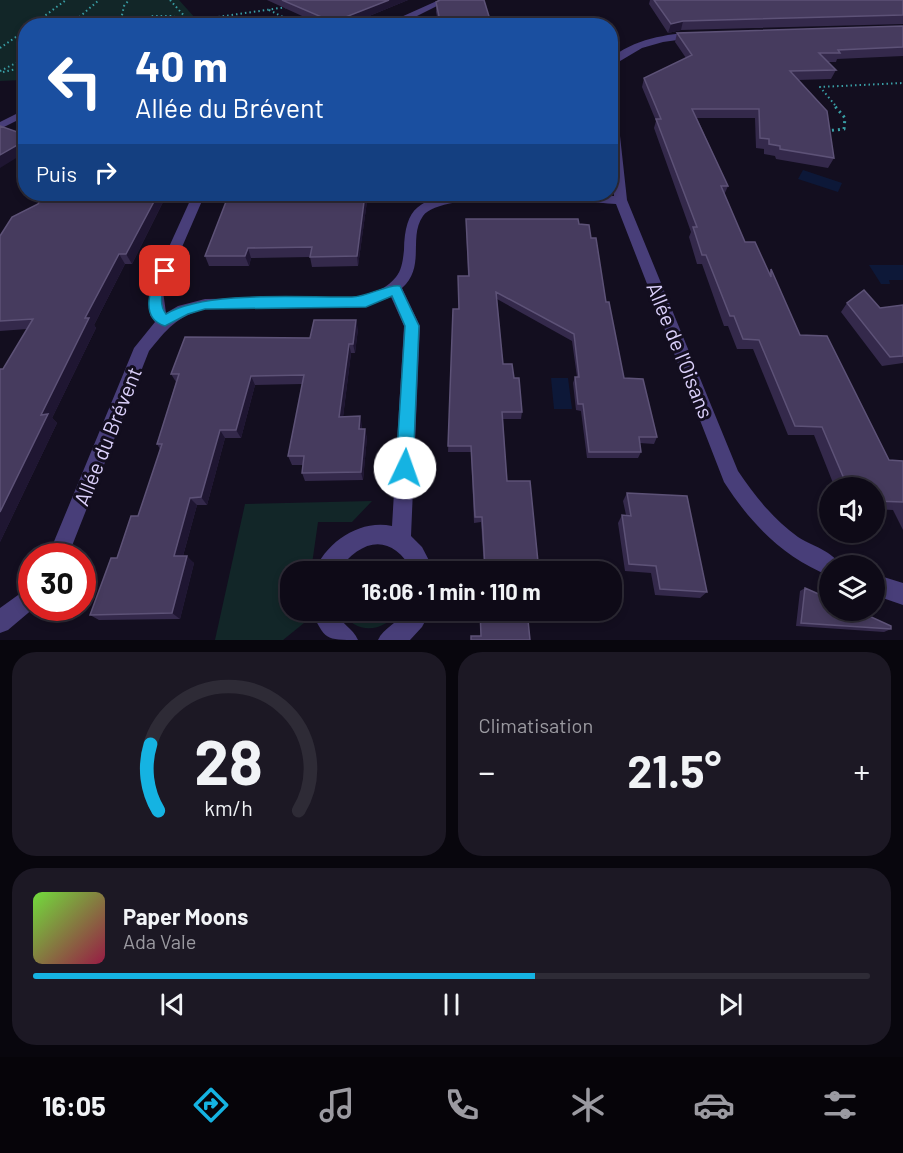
<!DOCTYPE html>
<html lang="fr">
<head>
<meta charset="utf-8">
<style>
  :root { --surface:#0e0a17; --page:#1c1824; --text:#f1f3f6; --muted:#9b9aa1; --line:#2e2b36; --accent:#15b3e2 }
  body { margin:0; font-family:Barlow,sans-serif; background:var(--page); color:var(--text); height:100vh; display:flex; flex-direction:column; font-size:22px; white-space:nowrap }
  * { box-sizing:border-box; margin:0 }
  p { font-size:20px; color:var(--muted) }
  .icon { flex:none; width:33px; height:33px; fill:none; stroke:currentColor; stroke-width:2; stroke-linecap:round; stroke-linejoin:round }
  .map { position:relative; height:640px; overflow:hidden }
  .side { display:flex; flex-direction:column; gap:12px; padding:12px; background:#08060d; flex:1 }
  .side>* { flex:none }
  .top-card { position:absolute; left:18px; top:18px; width:600px; height:183px; border-radius:24px; box-shadow:0 3px 9px #0003,0 0 0 2px var(--line); background:#1a4fa0; color:#fff; overflow:hidden }
  .tools { position:absolute; left:819px; top:477px; display:grid; gap:12px }
  .tools a { display:grid; place-items:center; width:66px; height:66px; border-radius:50%; background:var(--surface); box-shadow:0 3px 9px #0003,0 0 0 2px var(--line); font-size:30px }
  .speed { position:absolute; left:18px; top:543px; display:flex; gap:12px; font-size:30px; font-weight:700; text-align:center }
  .speed>* { display:grid; place-content:center; width:78px; height:78px; border-radius:50%; background:var(--surface); box-shadow:0 3px 9px #0003,0 0 0 2px var(--line); line-height:1 }
  .speed .limit { border:9px solid #d22; background:#fff; color:#111 }
  .pin { position:absolute; display:grid; place-items:center; width:51px; height:51px; color:#fff; margin:-26px; border-radius:12px; box-shadow:0 3px 9px #0006 }
  .me { position:absolute; width:66px; margin:-33px; rotate:3deg; stroke-linejoin:round; filter:drop-shadow(0 0 4px #0008) }
  .turn { display:flex; align-items:center; gap:21px; height:126px; padding:0 18px; font-size:27px }
  .turn .icon { width:78px; height:78px; stroke-width:2.5 }
  .turn b { display:block; font-size:42px; line-height:51px }
  .then { display:flex; align-items:center; height:57px; padding:0 18px; background:#0003; gap:12px; font-size:22px }
  .big { font-size:45px; font-weight:700; line-height:1.1 }
  .side .card { flex:1; display:flex; flex-direction:column; justify-content:center; gap:9px; min-width:0; padding:0 21px; border-radius:24px; background:var(--page) }
  .side .dial { align-items:center; gap:0 }
  .dial svg { height:156px; overflow:visible; fill:none; stroke:var(--line); stroke-width:7; stroke-linecap:round; text-anchor:middle }
  .dial text { fill:var(--text); stroke:none }
  .song { display:flex; align-items:center; gap:18px }
  .cover { width:72px; height:72px; border-radius:9px; background:linear-gradient(135deg,hsl(100 70% 55%),hsl(340 70% 35%)) }
  .played { height:6px; border-radius:3px; background:linear-gradient(90deg,var(--accent) 60%,var(--line) 60%) }
  .keys { display:flex; justify-content:space-around; direction:ltr }
  .heat { display:flex; justify-content:space-between; align-items:center; font-size:33px; direction:ltr }
  .side .tiles { flex:1; display:grid; gap:12px; grid-template-columns:1fr 1fr }
  .card:last-child { grid-column:span 2 }
  .trip { position:absolute; left:280px; top:561px; width:342px; height:60px; border-radius:24px; background:var(--surface); box-shadow:0 3px 9px #0003,0 0 0 2px var(--line); font-weight:700; line-height:60px; text-align:center }
  .tabs { display:flex; height:96px; justify-content:space-around; align-items:center; background:#060409; color:var(--muted) }
  .tabs .icon { width:42px; height:42px }
  .tabs .on { color:var(--accent) }
  .tabs b { font-size:27px; color:var(--text) }
  .map>svg:first-child { display:block }
  .green { fill:#122628 }
  .water { fill:#0d1838 }
  .lines { fill:none; stroke-linecap:round; stroke-linejoin:round }
  .path-far1 { stroke:#399fa6; stroke-width:2; stroke-dasharray:1.5 3; stroke-linecap:butt }
  .path { stroke:#399fa6; stroke-width:3; stroke-dasharray:2 4; stroke-linecap:butt }
  .minor { fill:#483e79; fill-rule:evenodd }
  .wall { fill:#34294b }
  .shaded-wall { fill:#1f1632 }
  .building { fill:#463b5e; stroke:#5d5277; stroke-width:1.5 }
  .route { fill:#15b3e2; stroke:#0e7493; stroke-width:1.5 }
  .labels { text-anchor:middle; dominant-baseline:central; stroke-width:6; stroke-linejoin:round; paint-order:stroke }
  .street-label { font-size:21px; fill:#dbd0fb; stroke:#130e1f }
</style>
</head>
<body>
<div class="map">
<svg width="903" height="640" viewBox="0 0 903 640">
  <rect width="100%" height="100%" fill="#130e1f"/>
  <path class="green" d="M 0,0 L 179,0 L 196,19 L 193,26 L 26,26 L 25,76 L 22,80 L 0,81 Z
    M 372,501 L 352,522 L 318,522 L 311,571 L 291,572 L 291,610 L 306,611 L 304,623 L 283,640 L 215,640 L 245,504 Z
    M 339,611 L 401,611 C 380,633 359,635 339,611 Z"/>
  <path class="water" d="M 803,170 L 842,183 L 838,192 L 798,179 Z
    M 869,265 L 903,265 L 903,280 L 889,280 L 890,284 L 881,284 Z
    M 551,378 L 568,378 L 572,409 L 554,409 Z"/>
  <g class="lines">
    <path class="path-far1" d="M 170,0 L 187,19
      M 269,10 L 301,26
      M 120,24 L 124,6 L 129,0
      M 31,26 L 66,0
      M 69,26 L 99,0
      M 117,26 L 153,16 L 171,16 L 190,21 L 287,7
      M 0,48 L 26,30
      M 0,71 L 26,58
      M 3,72 L 26,67
      M 835,105 L 820,87 L 903,83"/>
    <path class="path" d="M 826,131 L 844,129 L 845,118 L 833,104"/>
    <path class="minor" d="M 439,0 L 449,0 L 413,18 L 408,26 L 399,26 L 401,23 L 381,26 Z
      M 696,32 L 700,35 L 699,37 L 663,42 L 642,48 L 610,67 L 610,59 C 633,39 667,34 696,32 Z
      M 610,87 L 615,90 L 627,200 L 738,471 C 755,496 773,519 798,537 C 810,545 835,552 840,566 L 830,566 L 830,576 C 783,557 751,524 724,482 L 616,204 C 580,202 443,189 423,216 C 408,237 426,267 402,288 L 420,326 L 411,536 L 422,547 L 435,572 L 413,572 C 392,532 361,538 337,572 L 314,572 C 326,542 360,519 392,526 L 404,326 L 391,297 L 366,307 L 205,309 C 176,317 167,329 149,351 L 68,556 L 48,556 L 134,348 L 155,322 L 150,315 L 149,291 L 193,194 L 205,194 L 163,291 L 166,313 L 178,306 L 205,299 L 364,297 C 376,292 388,287 396,277 C 402,270 403,259 404,250 C 405,206 420,199 461,194 L 614,196 L 610,151 Z
      M 26,109 L 26,116 L 0,129 L 0,122 Z
      M 874,574 L 903,583 L 903,605 L 874,595 Z
      M 32,585 L 32,608 L 34,608 L 8,630 L 0,633 L 0,608 Z
      M 311,610 L 334,610 C 340,623 353,628 358,640 C 325,640 325,640 311,610 Z
      M 408,610 L 431,610 L 422,627 L 410,640 L 378,640 C 383,628 399,622 408,610 Z"/>
  </g>
  <path class="wall" d="M 267,0 L 408,0 L 345,26 L 324,26 Z
    M 650,0 L 903,0 L 903,24 L 681,30 L 668,33 L 649,4 Z
    M 436,2 L 492,26 L 439,26 L 436,12 Z
    M 903,26 L 903,56 L 837,59 L 836,62 L 828,62 L 836,70 L 831,79 L 798,80 L 834,158 L 828,168 L 776,159 L 775,156 L 764,154 L 764,149 L 756,148 L 755,118 L 697,118 L 728,186 L 724,195 L 745,242 L 769,273 L 771,269 L 800,335 L 889,460 L 903,461 L 903,530 L 893,510 L 874,509 L 874,488 L 835,488 L 814,435 L 788,435 L 753,349 L 737,349 L 728,326 L 724,326 L 702,264 L 697,264 L 689,237 L 691,232 L 654,128 L 656,121 L 642,87 L 644,78 L 686,58 L 675,42 L 677,33 Z
    M 167,194 L 132,264 L 125,264 L 94,325 L 96,328 L 52,418 L 57,423 L 0,542 L 0,369 L 3,369 L 27,329 L 0,331 L 0,236 L 38,204 Z
    M 229,194 L 368,194 L 358,266 L 312,267 L 310,257 L 251,258 L 249,266 L 209,266 L 205,256 Z
    M 579,224 L 591,238 L 624,378 L 657,437 L 654,444 L 640,443 L 641,452 L 638,458 L 587,458 L 581,411 L 576,410 L 573,383 L 575,377 L 577,377 L 572,341 L 497,299 L 503,364 L 514,378 L 522,412 L 521,419 L 503,419 L 507,481 L 539,572 L 478,572 L 478,568 L 484,568 L 481,522 L 474,523 L 471,452 L 448,452 L 453,309 L 458,309 L 468,276 L 466,226 Z
    M 847,303 L 880,308 L 903,305 L 903,363 L 882,366 L 841,312 Z
    M 358,329 L 355,353 L 351,353 L 343,417 L 362,425 L 362,429 L 367,437 L 363,480 L 305,481 L 302,473 L 303,465 L 292,465 L 288,456 L 302,384 L 255,385 L 241,438 L 225,438 L 207,505 L 197,505 L 183,556 L 194,563 L 180,619 L 99,620 L 90,615 L 138,516 L 160,449 L 157,444 L 176,382 L 171,374 L 310,338 Z
    M 627,493 L 707,592 L 700,598 L 655,595 L 651,573 L 625,571 L 618,523 L 622,515 L 626,515 L 623,501 Z
    M 805,588 L 891,629 L 884,632 L 796,626 L 800,591 Z"/>
  <path class="shaded-wall" d="M 389,0 L 408,0 L 345,26 L 333,26 L 333,22 Z
    M 683,21 L 681,30 L 668,33 L 671,24 Z
    M 26,140 L 26,152 L 0,168 L 0,155 Z
    M 158,194 L 167,194 L 132,264 L 126,254 Z
    M 365,194 L 368,194 L 358,266 L 357,256 Z
    M 248,248 L 251,258 L 249,266 L 245,256 Z
    M 119,254 L 125,264 L 94,325 L 96,328 L 52,418 L 57,423 L 0,542 L 0,512 L 41,415 L 85,318 Z
    M 356,320 L 358,329 L 355,353 L 353,344 Z
    M 349,344 L 351,353 L 342,425 L 339,417 Z
    M 251,376 L 255,385 L 241,438 L 236,430 Z
    M 360,416 L 362,425 L 361,438 L 359,429 Z
    M 365,429 L 367,437 L 363,480 L 361,472 Z
    M 220,430 L 225,438 L 207,505 L 201,497 Z
    M 190,498 L 197,505 L 181,563 L 174,556 Z
    M 187,556 L 194,563 L 180,619 L 172,613 Z"/>
  <path class="building" d="M 282,0 L 389,0 L 333,22 Z
    M 440,0 L 484,0 L 492,26 L 441,26 L 436,2 Z
    M 654,0 L 903,0 L 903,15 L 683,21 L 671,24 Z
    M 903,26 L 903,47 L 838,50 L 840,53 L 819,53 L 836,70 L 790,71 L 827,111 L 834,158 L 780,149 L 780,146 L 769,144 L 769,139 L 760,138 L 759,109 L 692,109 L 728,186 L 721,186 L 745,242 L 755,242 L 771,277 L 771,269 L 800,335 L 827,336 L 889,460 L 903,461 L 903,502 L 874,501 L 874,488 L 848,488 L 822,427 L 795,426 L 759,340 L 743,339 L 734,316 L 730,316 L 706,255 L 702,255 L 693,227 L 697,227 L 656,119 L 661,119 L 644,78 L 692,55 L 677,33 Z
    M 0,126 L 26,135 L 26,140 L 0,155 Z
    M 44,194 L 158,194 L 126,254 L 119,254 L 85,318 L 89,318 L 41,415 L 48,414 L 0,512 L 0,369 L 3,369 L 33,319 L 0,321 L 0,236 L 12,217 L 38,204 Z
    M 229,194 L 365,194 L 357,256 L 310,257 L 312,247 L 248,248 L 245,256 L 205,256 Z
    M 466,219 L 578,219 L 579,224 L 589,225 L 591,238 L 596,238 L 606,302 L 609,302 L 624,378 L 643,379 L 657,437 L 639,437 L 641,452 L 589,452 L 583,404 L 578,404 L 575,377 L 579,377 L 574,334 L 496,292 L 503,364 L 512,364 L 514,378 L 519,378 L 522,412 L 502,412 L 507,481 L 530,481 L 539,572 L 478,572 L 478,568 L 485,568 L 482,517 L 475,517 L 471,446 L 448,446 L 453,309 L 459,309 L 458,276 L 469,276 Z
    M 864,290 L 880,308 L 903,305 L 903,356 L 890,357 L 847,303 Z
    M 314,320 L 356,320 L 353,344 L 349,344 L 339,417 L 360,416 L 359,429 L 365,429 L 361,472 L 302,473 L 304,456 L 288,456 L 304,375 L 251,376 L 236,430 L 220,430 L 201,497 L 190,498 L 174,556 L 187,556 L 172,613 L 90,615 L 111,558 L 117,558 L 131,516 L 138,516 L 162,444 L 157,444 L 179,374 L 171,374 L 185,337 L 310,338 Z
    M 627,493 L 687,496 L 707,592 L 660,589 L 656,566 L 629,564 L 622,515 L 631,516 Z
    M 805,588 L 830,599 L 830,610 L 856,610 L 891,626 L 891,629 L 801,623 Z
    M 480,610 L 527,610 L 530,640 L 471,640 L 471,636 L 481,636 Z"/>
  <path class="route" d="M 165,267 L 171,271 C 165,284 156,301 166,314 C 207,290 301,298 352,297 C 367,297 390,283 400,286 L 419,326 L 413,468 L 410,473 L 405,476 L 399,473 L 396,468 L 405,326 L 392,296 L 366,307 L 205,309 L 188,314 L 165,326 C 138,318 151,285 160,268 Z"/>
  <g class="labels">
    <g class="street-label">
      <text transform="translate(681 350) rotate(68)">Allée de l'Oisans</text>
      <text transform="translate(107 436) rotate(-68)">Allée du Brévent</text>
    </g>
  </g>
</svg>
<div class="tools">
<a><svg class="icon" aria-label="sound" viewBox="0 0 24 24"><path d="M4 9h4l5-4v14l-5-4H4zM17 9q2 3 0 6"/></svg></a>
<a><svg class="icon" aria-label="layers" viewBox="0 0 24 24"><path d="M12 4l9 5-9 5-9-5zM3 14l9 5 9-5"/></svg></a>
</div>
<div class="speed"><div class="limit">30</div></div>
<div class="pin" style="left:165px;top:271px;background:#d93025"><svg class="icon" aria-label="arrive" viewBox="0 0 24 24"><path d="M6 21V4h12l-3 4 3 4H6"/></svg></div>
<svg class="me" style="left:405px;top:468px" viewBox="-20 -20 40 40"><circle r="19" fill="#fff"/><path d="M0-13L10 11 0 6-10 11z" fill="#15b3e2"/></svg>
<div class="trip">16:06 · 1 min · 110 m</div>
<div class="top-card">
<div class="turn"><svg class="icon" aria-label="left" viewBox="0 0 24 24"><path d="M17 20v-9H6M10 6l-5 5 5 5"/></svg><div><b>40 m</b>Allée du Brévent</div></div>
<div class="then">Puis<svg class="icon" aria-label="right" viewBox="0 0 24 24"><path d="M7 20v-9h11M14 6l5 5-5 5"/></svg></div>
</div>
</div>
<section class="side">
<div class="tiles">
<div class="card dial"><svg viewBox="0 0 100 80">
<path d="M14 69A42 42 0 1 1 86 69"/>
<path d="M14 69A42 42 0 0 1 10 35" stroke="#15b3e2"/>
<text x="50" y="56" font-size="32" font-weight="700">28</text>
<text x="50" y="72" font-size="11">km/h</text>
</svg></div>
<div class="card"><p>Climatisation</p>
<div class="heat"><a>−</a><b class="big">21.5°</b><a>+</a></div>
</div>
<div class="card">
<div class="song"><i class="cover"></i><div><b>Paper Moons</b><p>Ada Vale</p></div></div>
<div class="played"></div>
<div class="keys"><svg class="icon" aria-label="previous" viewBox="0 0 24 24"><path d="M18 5L8 12l10 7zM5 5v14"/></svg><svg class="icon" aria-label="pause" viewBox="0 0 24 24"><path d="M8 5v14M16 5v14"/></svg><svg class="icon" aria-label="next" viewBox="0 0 24 24"><path d="M6 5l10 7-10 7zM19 5v14"/></svg></div>
</div>
</div>
</section>
<nav class="tabs">
<b>16:05</b>
<svg class="icon on" aria-label="directions" viewBox="0 0 24 24"><path d="M12 3l9 9-9 9-9-9zM9 14v-3h6M13 9l2 2-2 2"/></svg>
<svg class="icon" aria-label="music" viewBox="0 0 24 24"><path d="M9 18V5l10-2v13"/><circle cx="6" cy="18" r="3"/><circle cx="16" cy="16" r="3"/></svg>
<svg class="icon" aria-label="phone" viewBox="0 0 24 24"><path d="M5 4h4l2 5-3 2q2 4 5 5l2-3 5 2v4C11 20 4 13 5 4z"/></svg>
<svg class="icon" aria-label="climate" viewBox="0 0 24 24"><path d="M12 3v18M4 7l16 10M4 17L20 7"/></svg>
<svg class="icon" aria-label="car" viewBox="0 0 24 24"><path d="M5 17H2v-5l4-1 3-4h7l3 4 3 1v5h-3M9 17h6M6 11h13"/><circle cx="7" cy="17" r="2"/><circle cx="17" cy="17" r="2"/></svg>
<svg class="icon" aria-label="filters" viewBox="0 0 24 24"><path d="M4 7h16M4 17h16"/><circle cx="9" cy="7" r="2"/><circle cx="15" cy="17" r="2"/></svg>
</nav>
</body>
</html>
